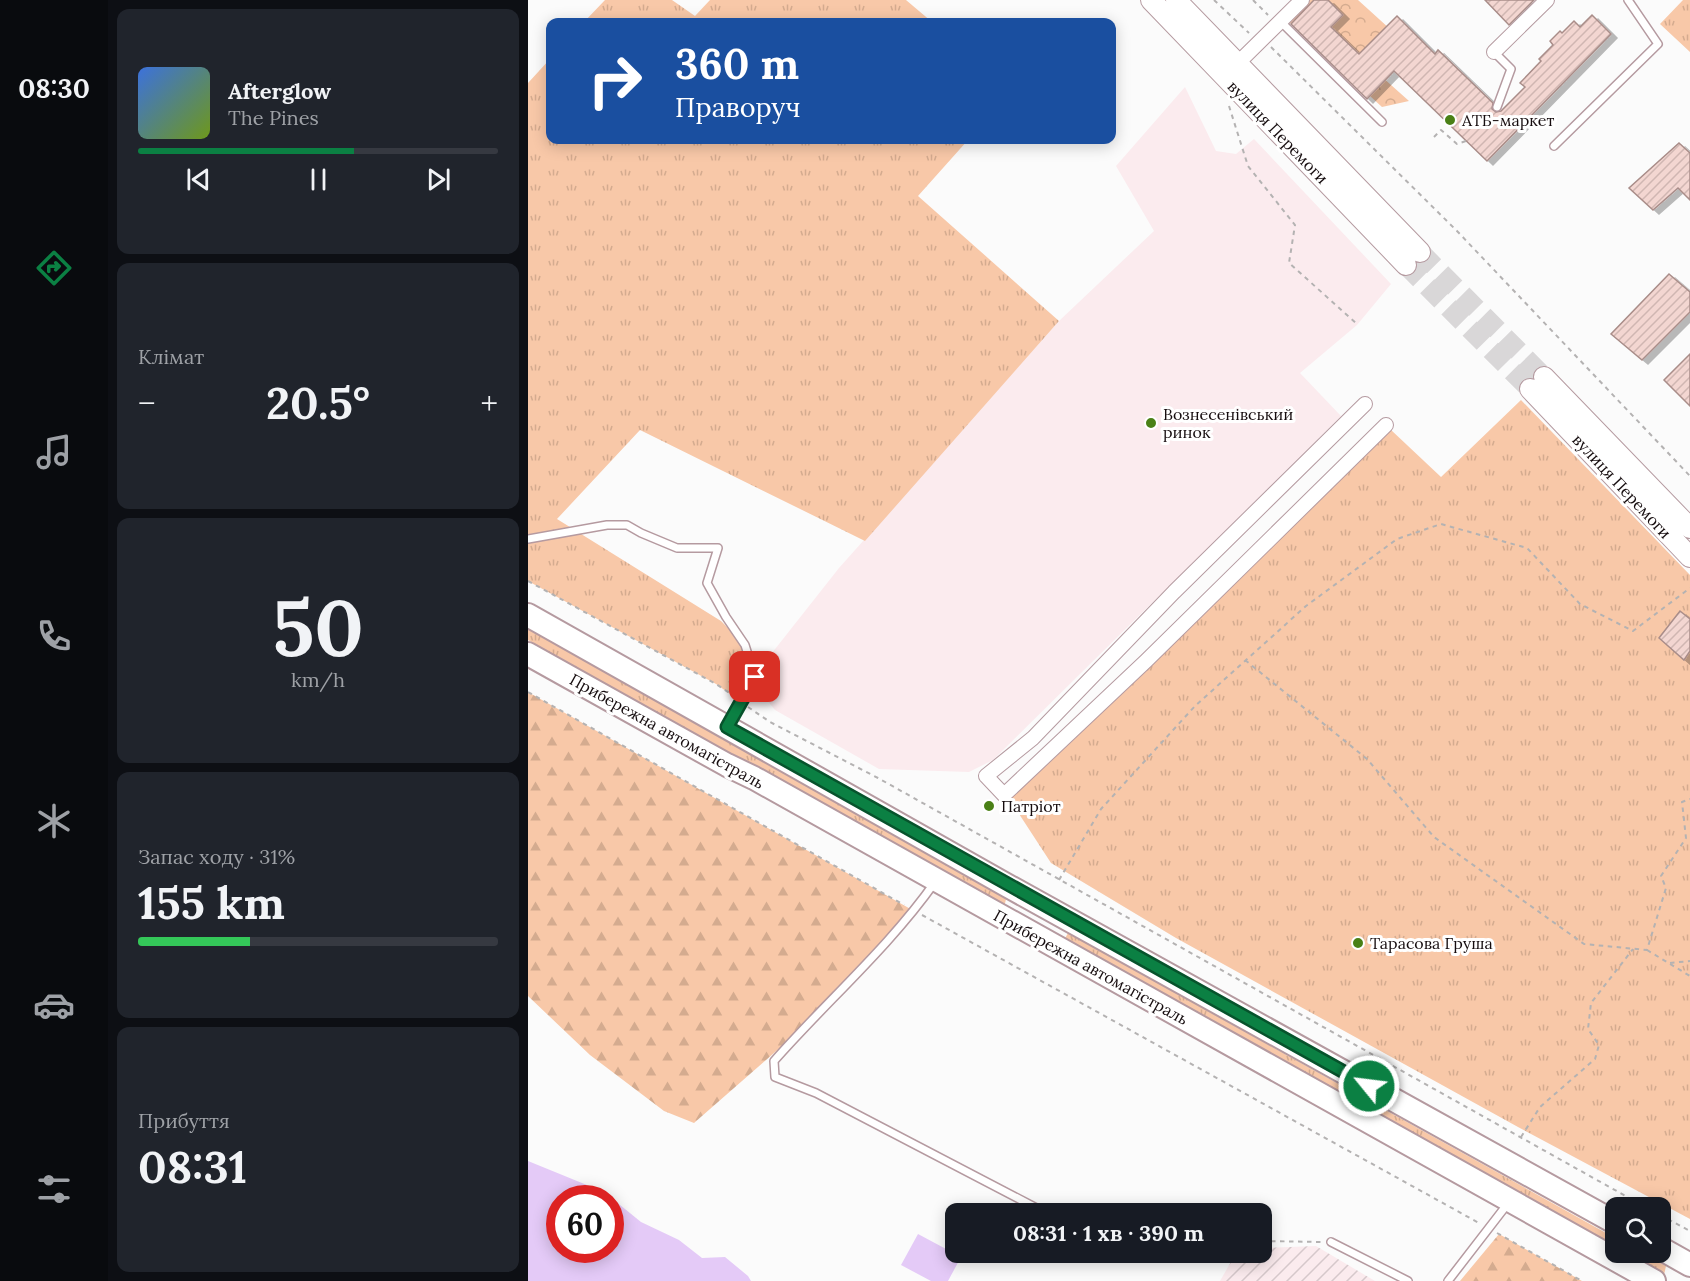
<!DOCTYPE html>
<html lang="uk">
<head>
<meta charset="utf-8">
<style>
  :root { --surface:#171b24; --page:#20242c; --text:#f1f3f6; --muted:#9ea1a6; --line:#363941; --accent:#0b8043 }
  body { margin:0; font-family:Lora,serif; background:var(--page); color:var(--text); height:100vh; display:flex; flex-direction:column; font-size:22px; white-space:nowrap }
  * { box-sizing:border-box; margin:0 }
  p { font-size:20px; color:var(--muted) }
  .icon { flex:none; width:33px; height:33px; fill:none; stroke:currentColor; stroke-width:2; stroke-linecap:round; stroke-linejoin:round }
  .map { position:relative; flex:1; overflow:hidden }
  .panel { display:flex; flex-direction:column; gap:9px; padding:9px; background:#0d0f14; width:420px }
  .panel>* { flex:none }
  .guide { position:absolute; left:18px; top:18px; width:570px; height:126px; border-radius:12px; box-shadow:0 3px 15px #0003; background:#1a4fa0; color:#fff; overflow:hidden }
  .fabs { position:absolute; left:1077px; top:1197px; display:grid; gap:12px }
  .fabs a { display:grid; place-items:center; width:66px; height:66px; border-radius:12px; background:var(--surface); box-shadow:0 3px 15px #0003; font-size:30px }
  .speed { position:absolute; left:18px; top:1185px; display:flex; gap:12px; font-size:30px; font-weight:700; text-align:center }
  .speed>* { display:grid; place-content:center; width:78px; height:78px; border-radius:50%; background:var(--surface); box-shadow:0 3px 15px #0003; line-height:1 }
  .speed .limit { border:9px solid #d22; background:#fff; color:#111 }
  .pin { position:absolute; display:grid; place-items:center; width:51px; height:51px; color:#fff; margin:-26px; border-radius:12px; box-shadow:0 3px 9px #0006 }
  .me { position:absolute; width:66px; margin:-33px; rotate:299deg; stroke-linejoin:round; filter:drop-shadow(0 0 4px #0008) }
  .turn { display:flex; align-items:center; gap:21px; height:126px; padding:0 30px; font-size:27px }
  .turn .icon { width:78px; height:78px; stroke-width:2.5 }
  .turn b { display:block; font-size:42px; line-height:51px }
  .big { font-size:45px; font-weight:800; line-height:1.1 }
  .panel .card { flex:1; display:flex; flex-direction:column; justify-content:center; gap:9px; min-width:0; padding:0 21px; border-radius:12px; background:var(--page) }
  .panel .dial { align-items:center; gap:0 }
  .dial b { font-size:78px; line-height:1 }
  .song { display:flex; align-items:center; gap:18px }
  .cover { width:72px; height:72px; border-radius:9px; background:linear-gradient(135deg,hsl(220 70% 55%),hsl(80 70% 35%)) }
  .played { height:6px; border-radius:3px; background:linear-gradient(90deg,var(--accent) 60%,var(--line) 60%) }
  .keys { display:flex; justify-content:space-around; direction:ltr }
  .heat { display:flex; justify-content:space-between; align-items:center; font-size:33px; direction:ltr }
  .charge { height:9px; border-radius:4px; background:linear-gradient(90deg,#34c759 31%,var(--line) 0) }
  .trip { position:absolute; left:417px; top:1203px; width:327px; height:60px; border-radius:12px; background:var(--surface); box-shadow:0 3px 15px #0003; font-weight:800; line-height:60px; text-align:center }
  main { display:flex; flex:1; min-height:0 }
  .dock { display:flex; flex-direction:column; width:108px; justify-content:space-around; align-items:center; background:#090b0e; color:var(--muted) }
  .dock .icon { width:42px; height:42px }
  .dock .active { color:var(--accent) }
  .dock b { font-size:27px; color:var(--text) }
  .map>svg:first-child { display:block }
  .built { fill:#fbebee }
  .industrial { fill:url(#industrial-furrows) }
  .grass { fill:url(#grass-tufts) }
  .forest { fill:url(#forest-firs) }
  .park { fill:url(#park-crowns) }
  .water { fill:#e4caf7; fill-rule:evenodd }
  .building { fill:url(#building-hatch); stroke:#a98d89; stroke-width:1.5; filter:url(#shadow) }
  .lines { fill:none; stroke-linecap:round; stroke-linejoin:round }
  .secondary-tunnel { stroke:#d9d7d8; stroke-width:20; stroke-dasharray:20 10; stroke-linecap:butt }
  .lane-casing { stroke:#b59aa0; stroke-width:10 }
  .street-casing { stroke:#b59aa0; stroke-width:16 }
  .secondary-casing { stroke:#b59aa0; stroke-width:22 }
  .primary-casing { stroke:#b59aa0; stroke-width:26 }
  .path { stroke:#b4b2b2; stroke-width:2; stroke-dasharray:4.5 4.5; stroke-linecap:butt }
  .lane { stroke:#fff; stroke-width:7 }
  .street { stroke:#fff; stroke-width:14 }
  .secondary { stroke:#fff; stroke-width:20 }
  .primary { stroke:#fff; stroke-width:22 }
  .route-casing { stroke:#07532c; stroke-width:15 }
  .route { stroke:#0b8043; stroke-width:10 }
  .poi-dot { fill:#4a8016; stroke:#fff; stroke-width:2 }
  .labels { text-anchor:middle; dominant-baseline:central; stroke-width:6; stroke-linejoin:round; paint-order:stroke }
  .poi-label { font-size:16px; fill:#160d0f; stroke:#fff; text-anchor:start }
  .street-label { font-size:16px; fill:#160d0f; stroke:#fff }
</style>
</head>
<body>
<main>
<nav class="dock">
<b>08:30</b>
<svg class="icon active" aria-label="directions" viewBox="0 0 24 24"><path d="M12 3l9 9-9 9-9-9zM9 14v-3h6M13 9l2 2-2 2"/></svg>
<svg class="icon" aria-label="music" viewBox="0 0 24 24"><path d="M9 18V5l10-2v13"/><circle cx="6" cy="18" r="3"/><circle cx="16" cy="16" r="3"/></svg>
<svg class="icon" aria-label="phone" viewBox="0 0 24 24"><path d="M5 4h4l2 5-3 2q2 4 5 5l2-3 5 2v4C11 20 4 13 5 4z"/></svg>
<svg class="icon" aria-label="climate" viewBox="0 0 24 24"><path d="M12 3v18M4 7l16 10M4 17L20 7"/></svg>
<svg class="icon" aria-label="car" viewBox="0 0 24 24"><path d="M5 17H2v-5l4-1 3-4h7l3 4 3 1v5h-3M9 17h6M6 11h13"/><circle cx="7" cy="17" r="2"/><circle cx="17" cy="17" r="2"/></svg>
<svg class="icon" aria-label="filters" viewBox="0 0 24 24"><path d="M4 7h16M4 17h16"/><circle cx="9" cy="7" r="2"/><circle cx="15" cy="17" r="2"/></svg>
</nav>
<section class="panel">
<div class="card">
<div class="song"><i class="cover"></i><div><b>Afterglow</b><p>The Pines</p></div></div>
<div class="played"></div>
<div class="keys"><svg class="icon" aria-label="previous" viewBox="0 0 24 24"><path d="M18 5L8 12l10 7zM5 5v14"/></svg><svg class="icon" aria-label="pause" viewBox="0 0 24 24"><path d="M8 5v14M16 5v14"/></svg><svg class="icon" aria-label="next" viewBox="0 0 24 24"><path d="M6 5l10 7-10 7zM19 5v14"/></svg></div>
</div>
<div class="card"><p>Клімат</p>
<div class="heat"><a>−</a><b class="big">20.5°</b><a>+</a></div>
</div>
<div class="card dial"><b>50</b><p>km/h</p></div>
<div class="card"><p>Запас ходу · 31%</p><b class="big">155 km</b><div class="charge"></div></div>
<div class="card"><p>Прибуття</p><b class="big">08:31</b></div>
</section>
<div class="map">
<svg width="1162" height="1281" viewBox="0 0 1162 1281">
  <defs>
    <pattern id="industrial-furrows" width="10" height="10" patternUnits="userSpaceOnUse" patternTransform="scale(1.5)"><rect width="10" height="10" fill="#fbebee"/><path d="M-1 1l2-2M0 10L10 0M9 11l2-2" fill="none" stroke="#d6c8cb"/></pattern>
    <pattern id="grass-tufts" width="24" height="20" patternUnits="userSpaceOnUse" patternTransform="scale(1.5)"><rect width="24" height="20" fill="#f8c8a8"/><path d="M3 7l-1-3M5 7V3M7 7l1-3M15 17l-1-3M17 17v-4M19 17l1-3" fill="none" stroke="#d4ab8f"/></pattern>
    <pattern id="forest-firs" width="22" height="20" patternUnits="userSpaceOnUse" patternTransform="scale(1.5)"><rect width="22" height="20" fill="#f8c8a8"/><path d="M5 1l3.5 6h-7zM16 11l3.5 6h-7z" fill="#d4ab8f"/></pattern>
    <pattern id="park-crowns" width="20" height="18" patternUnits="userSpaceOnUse" patternTransform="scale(1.5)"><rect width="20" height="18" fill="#f8c8a8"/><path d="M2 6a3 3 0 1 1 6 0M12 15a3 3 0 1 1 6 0" fill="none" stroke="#d4ab8f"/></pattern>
    <pattern id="building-hatch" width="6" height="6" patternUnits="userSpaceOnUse" patternTransform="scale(1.5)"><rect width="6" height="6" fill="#f3d6d1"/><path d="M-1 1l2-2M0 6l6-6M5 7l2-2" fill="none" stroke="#d0b6b2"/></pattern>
    <filter id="shadow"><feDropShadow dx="6" dy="4" stdDeviation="0" flood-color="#0004"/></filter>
  </defs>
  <rect width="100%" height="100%" fill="#fbfbfb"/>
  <path class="built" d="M 657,87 L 688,151 L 708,154 L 726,139 L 863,284 L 829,325 L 772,373 L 813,416 L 465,760 L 441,772 L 351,769 L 247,710 L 238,699 L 241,683 L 251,674 L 240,658 L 311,568 L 531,321 L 626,231 L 588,166 Z"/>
  <path class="industrial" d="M 788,1246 L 847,1281 L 692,1281 L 708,1253 L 734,1252 L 734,1248 Z"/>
  <path class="grass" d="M 77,0 L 144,0 L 167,16 L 182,0 L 378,0 L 404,22 L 56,22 Z
    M 1155,0 L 1162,0 L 1162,52 L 1132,24 Z
    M 22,59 L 22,140 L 440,140 L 390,196 L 531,321 L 337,541 L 112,430 L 29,519 L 193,621 L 217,645 L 227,677 L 212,701 L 188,684 L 0,581 L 0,83 Z
    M 993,400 L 1162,575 L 1162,1219 L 990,1127 L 648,938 L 523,863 L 480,797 L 862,429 L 913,477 Z
    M 0,629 L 478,899 L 476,908 L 0,640 Z
    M 540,933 L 1087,1238 L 1087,1248 L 534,944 Z
    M 1095,1253 L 1114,1253 L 1138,1266 L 1136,1275 Z"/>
  <path class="forest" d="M 0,692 L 386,911 L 278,1025 L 166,1123 L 136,1111 L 62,1055 L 0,996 Z
    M 971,1234 L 1054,1281 L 932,1281 Z"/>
  <path class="park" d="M 782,0 L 830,0 L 862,29 L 835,60 L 881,101 L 854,107 L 760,21 Z"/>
  <path class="water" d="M 0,1161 L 76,1192 L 113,1222 L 151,1240 L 174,1258 L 197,1257 L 220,1276 L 223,1281 L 0,1281 ZM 82,1198 L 82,1250 L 32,1250 L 32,1198 Z
    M 390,1234 L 433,1257 L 420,1281 L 403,1281 L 373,1265 Z"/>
  <path class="building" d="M 786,0 L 800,0 L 815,15 L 803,27 L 831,54 L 869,16 L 907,54 L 910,50 L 965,103 L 964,109 L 968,112 L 973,111 L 997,87 L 992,83 L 1013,61 L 1011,59 L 1025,45 L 1022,41 L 1032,31 L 1034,33 L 1046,21 L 1052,27 L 1064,15 L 1083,34 L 959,161 L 866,71 L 839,99 L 763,24 Z
    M 957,0 L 1006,0 L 981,25 Z
    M 1151,143 L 1162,153 L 1162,200 L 1150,188 L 1125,210 L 1101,188 Z
    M 1141,274 L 1162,292 L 1162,312 L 1114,360 L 1083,334 Z
    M 1162,354 L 1162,406 L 1136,380 Z
    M 1152,611 L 1162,619 L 1162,651 L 1156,660 L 1131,638 Z"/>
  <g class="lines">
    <path class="secondary-tunnel" d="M 892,252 L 1016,377
      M 878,265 L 1002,389"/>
    <g class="lane-casing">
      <path id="lane" d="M 752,21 L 854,122
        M 966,52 L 983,69 L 969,107
        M 1026,146 L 1130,44 L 1100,0
        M 0,539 L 79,525 L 99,525 L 113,533 L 149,548 L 190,548 L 179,583 L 198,617 L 217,645 L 227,677 L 200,725
        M 407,882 C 362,946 298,1002 246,1061 L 247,1077 L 288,1093 L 520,1214
        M 803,1242 L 880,1281
        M 920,1281 L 981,1202"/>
    </g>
    <g class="street-casing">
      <path id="street" d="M 966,52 L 1019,0
        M 710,63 L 774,0
        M 837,404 L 646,592 L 505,738 L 458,776 L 476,795 L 618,661 L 858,425"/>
    </g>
    <g class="secondary-casing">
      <path id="secondary" d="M 623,0 L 878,265
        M 648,0 L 892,252
        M 1016,377 L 1162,528
        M 1002,389 L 1162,557"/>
    </g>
    <g class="primary-casing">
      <path id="primary" d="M 0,615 L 480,886 L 1088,1223
        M 0,654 L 199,765 L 226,778 L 1126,1281
        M 1132,1248 L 1162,1265"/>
    </g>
    <path class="path" d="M 686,0 L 721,33
      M 725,0 L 740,15
      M 743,47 L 929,231 L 1162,476
      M 701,106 L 720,166 L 767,225 L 761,263 L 828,323
      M 906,137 L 913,130 L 929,144 L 938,141
      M 0,581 L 188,684 L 206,696
      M 717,660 L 839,759 L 906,837 L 1056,944 L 1119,950 L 1138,888 L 1133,876 L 1158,838 L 1154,802 L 1162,799
      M 0,692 L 376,905
      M 220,707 L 242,722 L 350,778 L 1119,1208
      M 531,880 L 573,809 L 667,706 L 778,606 L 869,539 L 913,524 L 999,548 L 1052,604 L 1105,631 L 1162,588
      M 394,915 L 951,1223
      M 1119,950 L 1162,976
      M 1142,963 L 1162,961
      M 993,1137 L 1012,1107 L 1067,1059 L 1071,1045 L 1060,1029 L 1063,1003 L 1105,949
      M 1132,1215 L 1162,1231
      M 969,1233 L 1054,1281
      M 734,1241 L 794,1242"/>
    <use href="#lane" class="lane"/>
    <use href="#street" class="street"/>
    <use href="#secondary" class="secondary"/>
    <use href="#primary" class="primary"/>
  </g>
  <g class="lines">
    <g class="route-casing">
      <path id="route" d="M 227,677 L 199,727 L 841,1086"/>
    </g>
    <use href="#route" class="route"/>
  </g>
  <g class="poi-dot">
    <circle cx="922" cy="120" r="6"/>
    <circle cx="623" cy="423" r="6"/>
    <circle cx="461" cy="806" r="6"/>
    <circle cx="830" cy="943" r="6"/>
  </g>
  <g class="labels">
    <g class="poi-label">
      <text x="934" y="120">АТБ-маркет</text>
      <text x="635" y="414">Вознесенівський<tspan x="635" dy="18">ринок</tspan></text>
      <text x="473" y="806">Патріот</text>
      <text x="842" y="943">Тарасова Груша</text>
    </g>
    <g class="street-label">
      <text transform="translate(750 132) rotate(46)">вулиця Перемоги</text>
      <text transform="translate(1094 486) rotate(47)">вулиця Перемоги</text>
      <text transform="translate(139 731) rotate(29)">Прибережна автомагістраль</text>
      <text transform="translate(563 967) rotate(29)">Прибережна автомагістраль</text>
    </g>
  </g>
</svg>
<div class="fabs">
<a><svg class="icon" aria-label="search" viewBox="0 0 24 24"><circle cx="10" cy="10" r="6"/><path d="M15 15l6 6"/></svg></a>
</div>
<div class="speed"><div class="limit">60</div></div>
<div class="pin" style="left:227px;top:677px;background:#d93025"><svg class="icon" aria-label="arrive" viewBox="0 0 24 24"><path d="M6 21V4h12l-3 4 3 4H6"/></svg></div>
<svg class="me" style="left:841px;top:1086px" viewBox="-20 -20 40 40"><circle r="17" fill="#0b8043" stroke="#fff" stroke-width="3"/><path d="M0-11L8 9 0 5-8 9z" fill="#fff"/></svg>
<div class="trip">08:31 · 1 хв · 390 m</div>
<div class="guide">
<div class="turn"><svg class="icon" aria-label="right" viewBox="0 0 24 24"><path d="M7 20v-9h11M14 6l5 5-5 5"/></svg><div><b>360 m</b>Праворуч</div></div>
</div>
</div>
</main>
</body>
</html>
